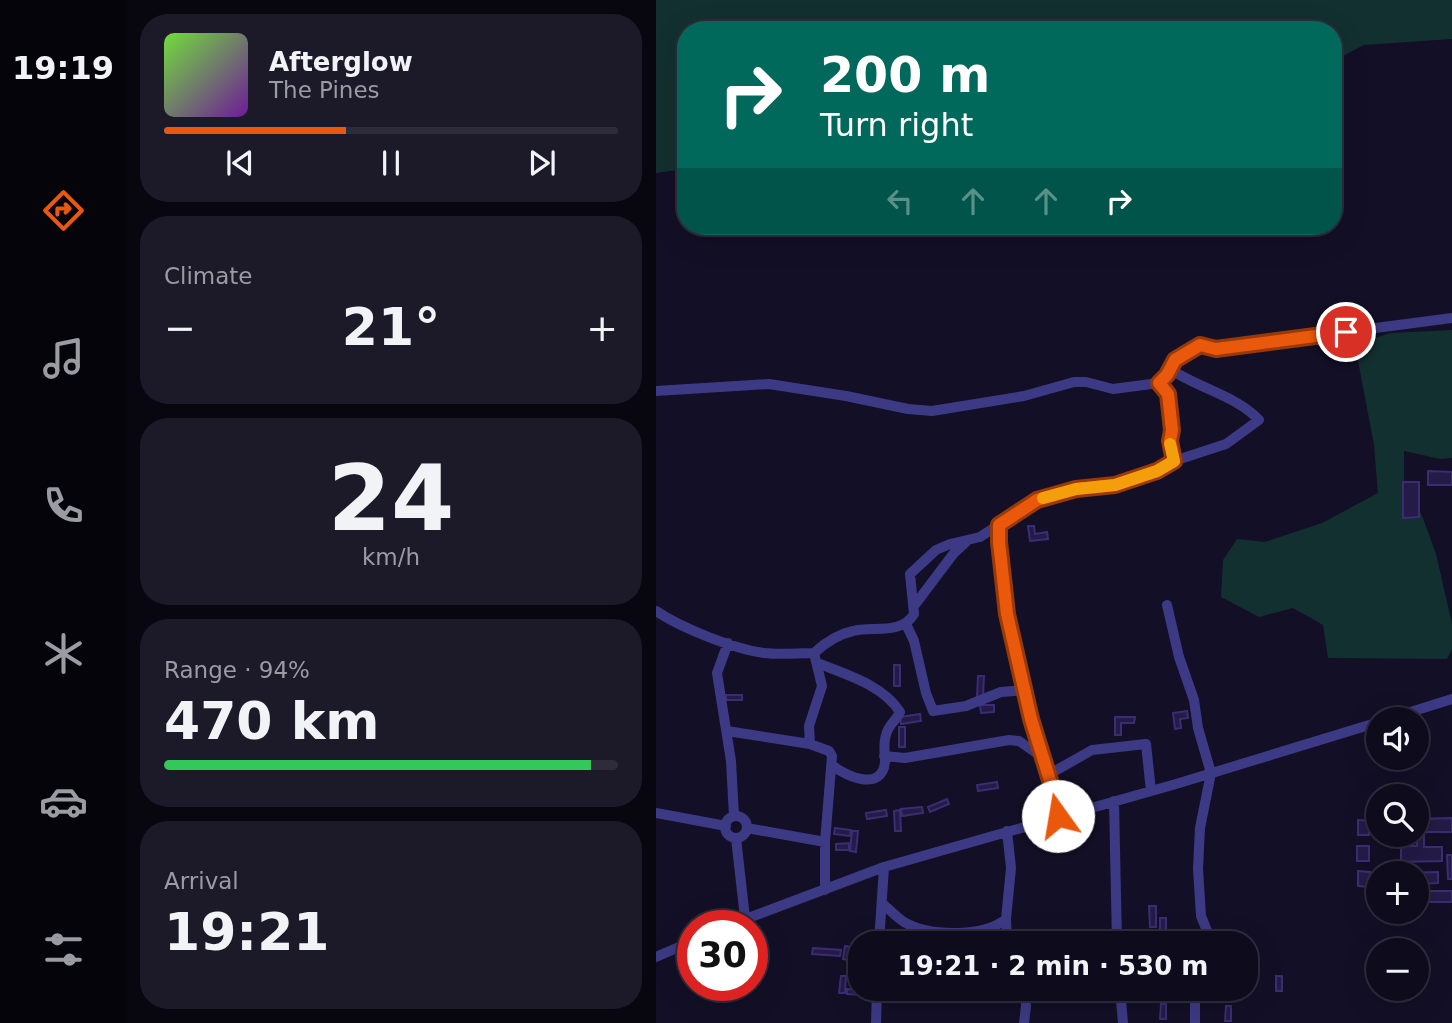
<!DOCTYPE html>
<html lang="en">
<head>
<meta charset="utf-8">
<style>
  :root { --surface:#0e0b1c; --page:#1c1929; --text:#f1f3f6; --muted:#9b9ba3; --line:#2e2b3b; --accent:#ea580c }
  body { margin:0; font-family:"DejaVu Sans",sans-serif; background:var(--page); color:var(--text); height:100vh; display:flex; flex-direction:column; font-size:26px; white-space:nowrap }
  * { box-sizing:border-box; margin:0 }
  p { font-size:23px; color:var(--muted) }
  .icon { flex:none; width:38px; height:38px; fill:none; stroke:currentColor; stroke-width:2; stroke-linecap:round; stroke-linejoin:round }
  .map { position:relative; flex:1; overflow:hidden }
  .panel { display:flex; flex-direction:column; gap:14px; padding:14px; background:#08060f; width:530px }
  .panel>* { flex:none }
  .guide { position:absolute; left:21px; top:21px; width:665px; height:214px; border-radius:28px; box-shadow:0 7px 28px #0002,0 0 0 2px var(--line); background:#00695c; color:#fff; overflow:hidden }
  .controls { position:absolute; left:710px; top:707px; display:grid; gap:14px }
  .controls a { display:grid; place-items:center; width:63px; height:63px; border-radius:50%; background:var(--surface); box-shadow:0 7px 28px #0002,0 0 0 2px var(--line); font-size:35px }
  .speed { position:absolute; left:21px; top:910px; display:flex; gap:14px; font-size:35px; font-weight:700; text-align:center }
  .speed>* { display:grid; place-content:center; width:91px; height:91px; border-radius:50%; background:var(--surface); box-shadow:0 7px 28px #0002,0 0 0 2px var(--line); line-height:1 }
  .speed .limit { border:10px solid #d22; background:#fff; color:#111 }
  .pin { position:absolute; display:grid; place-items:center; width:60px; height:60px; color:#fff; margin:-30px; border:4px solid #fff; border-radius:50%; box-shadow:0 2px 7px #0007 }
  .me { position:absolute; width:77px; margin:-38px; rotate:347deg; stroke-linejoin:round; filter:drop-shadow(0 0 5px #0008) }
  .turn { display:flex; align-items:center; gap:24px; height:147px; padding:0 28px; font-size:32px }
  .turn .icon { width:91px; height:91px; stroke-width:2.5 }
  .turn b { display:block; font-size:49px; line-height:60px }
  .lanes { display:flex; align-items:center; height:66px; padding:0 28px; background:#0003; justify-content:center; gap:35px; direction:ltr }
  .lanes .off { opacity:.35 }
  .big { font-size:52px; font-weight:600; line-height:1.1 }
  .panel .card { flex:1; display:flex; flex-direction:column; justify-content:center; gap:10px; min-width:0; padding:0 24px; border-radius:28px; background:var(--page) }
  .panel .dial { align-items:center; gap:0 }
  .dial b { font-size:91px; line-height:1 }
  .song { display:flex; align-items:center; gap:21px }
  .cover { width:84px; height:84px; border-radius:10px; background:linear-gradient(135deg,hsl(100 70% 55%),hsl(280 70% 35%)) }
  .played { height:7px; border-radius:4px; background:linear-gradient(90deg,var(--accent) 40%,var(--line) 40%) }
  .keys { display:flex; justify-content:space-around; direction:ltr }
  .heat { display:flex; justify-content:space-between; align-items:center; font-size:38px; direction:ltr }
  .charge { height:10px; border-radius:5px; background:linear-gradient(90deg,#34c759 94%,var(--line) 0) }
  .trip { position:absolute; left:192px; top:931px; width:410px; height:70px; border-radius:28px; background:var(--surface); box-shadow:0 7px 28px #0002,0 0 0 2px var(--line); font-weight:600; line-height:70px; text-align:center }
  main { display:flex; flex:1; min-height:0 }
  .dock { display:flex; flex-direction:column; width:126px; justify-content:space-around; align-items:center; background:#06040b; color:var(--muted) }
  .dock .icon { width:49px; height:49px }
  .dock .selected { color:var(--accent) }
  .dock b { font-size:32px; color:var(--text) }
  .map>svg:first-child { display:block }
  .green { fill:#12302f }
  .building { fill:#241b47; stroke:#3b2d73; stroke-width:2 }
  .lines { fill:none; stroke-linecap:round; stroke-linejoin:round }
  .minor { stroke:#3d3a85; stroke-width:10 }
  .route-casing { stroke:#983908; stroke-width:18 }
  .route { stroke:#ea580c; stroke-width:12 }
  .slow { stroke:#f59e0b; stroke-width:12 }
</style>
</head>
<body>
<main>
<nav class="dock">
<b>19:19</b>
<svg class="icon selected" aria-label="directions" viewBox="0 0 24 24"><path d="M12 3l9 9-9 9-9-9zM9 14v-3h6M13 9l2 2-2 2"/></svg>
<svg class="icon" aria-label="music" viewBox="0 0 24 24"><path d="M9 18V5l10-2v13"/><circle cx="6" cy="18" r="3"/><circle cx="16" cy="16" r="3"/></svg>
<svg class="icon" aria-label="phone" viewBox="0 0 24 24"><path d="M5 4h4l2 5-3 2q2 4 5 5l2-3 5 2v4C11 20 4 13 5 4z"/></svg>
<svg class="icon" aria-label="climate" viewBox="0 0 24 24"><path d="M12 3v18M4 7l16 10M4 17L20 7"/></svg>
<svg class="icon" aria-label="car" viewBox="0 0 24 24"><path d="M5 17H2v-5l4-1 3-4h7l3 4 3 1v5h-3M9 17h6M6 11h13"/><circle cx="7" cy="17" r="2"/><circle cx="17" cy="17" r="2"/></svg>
<svg class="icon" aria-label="filters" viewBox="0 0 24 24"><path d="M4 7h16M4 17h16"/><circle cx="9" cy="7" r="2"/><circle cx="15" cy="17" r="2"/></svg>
</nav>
<section class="panel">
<div class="card">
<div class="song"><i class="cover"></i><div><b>Afterglow</b><p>The Pines</p></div></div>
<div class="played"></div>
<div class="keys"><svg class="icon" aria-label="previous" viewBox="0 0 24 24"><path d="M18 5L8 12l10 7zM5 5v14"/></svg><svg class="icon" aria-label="pause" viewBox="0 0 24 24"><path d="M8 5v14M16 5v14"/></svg><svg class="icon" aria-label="next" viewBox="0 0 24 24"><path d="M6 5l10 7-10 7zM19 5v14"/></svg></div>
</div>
<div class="card"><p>Climate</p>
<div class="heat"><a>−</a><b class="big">21°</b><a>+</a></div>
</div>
<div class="card dial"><b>24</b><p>km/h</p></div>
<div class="card"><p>Range · 94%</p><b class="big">470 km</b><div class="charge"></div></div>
<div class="card"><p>Arrival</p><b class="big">19:21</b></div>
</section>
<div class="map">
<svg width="796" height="1023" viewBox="0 0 796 1023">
  <rect width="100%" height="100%" fill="#130f26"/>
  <path class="green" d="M 0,0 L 796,0 L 796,39 L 708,45 L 677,61 L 677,30 L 30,30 L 30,169 L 0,173 Z
    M 796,330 L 796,458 L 784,459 L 748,451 L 748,480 L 767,518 L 780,554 L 796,624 L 796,649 L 791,659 L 672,658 L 667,625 L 637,608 L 603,617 L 565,597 L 567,560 L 581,539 L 609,542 L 666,523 L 722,493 L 718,445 L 699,345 L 734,333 Z"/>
  <path class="building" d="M 772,471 L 796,472 L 796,485 L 772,485 Z
    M 747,482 L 763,482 L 763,517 L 747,518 Z
    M 372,526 L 378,526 L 379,534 L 391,532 L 392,539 L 374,541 Z
    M 238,665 L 244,665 L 244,686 L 238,686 Z
    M 322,676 L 328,676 L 327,697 L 321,697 Z
    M 70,695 L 86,695 L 86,700 L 70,700 Z
    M 324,705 L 338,705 L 338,712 L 325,713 Z
    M 531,711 L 532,718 L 524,719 L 525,728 L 519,729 L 517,713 Z
    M 264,714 L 265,721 L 245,724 L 244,717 Z
    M 459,717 L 479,717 L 478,723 L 465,723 L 465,735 L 459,735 Z
    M 243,727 L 249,727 L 249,747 L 243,747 Z
    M 341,782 L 342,788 L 322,791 L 321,785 Z
    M 291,799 L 293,804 L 274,812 L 272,807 Z
    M 266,807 L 267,813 L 246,816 L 245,809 Z
    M 230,810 L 231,816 L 211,819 L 210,813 Z
    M 244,810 L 245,831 L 239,831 L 238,811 Z
    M 796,818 L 796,832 L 768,832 L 768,847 L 786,847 L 786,861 L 745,862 L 745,846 L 761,846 L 761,819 Z
    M 702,820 L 713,821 L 713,835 L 702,835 Z
    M 179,828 L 195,830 L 194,836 L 178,834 Z
    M 196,831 L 202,831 L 200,852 L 194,851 Z
    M 193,843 L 193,850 L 180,850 L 180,844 Z
    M 701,846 L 713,846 L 713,861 L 701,861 Z
    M 791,855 L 796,855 L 796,879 L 792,879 Z
    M 702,871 L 714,872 L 713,887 L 702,886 Z
    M 782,872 L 782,883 L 761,884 L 761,873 L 742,873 Z
    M 761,891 L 796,891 L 796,902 L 761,902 Z
    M 493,906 L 500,906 L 500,927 L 494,927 Z
    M 504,918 L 510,918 L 510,933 L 504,933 Z
    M 513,930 L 528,931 L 528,937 L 513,936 Z
    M 475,931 L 490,932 L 490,938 L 474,937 Z
    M 102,938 L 110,940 L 105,962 L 96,960 L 96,952 L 99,952 Z
    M 189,946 L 205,949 L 205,955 L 197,954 L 196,961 L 187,959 Z
    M 157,948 L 185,950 L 184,956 L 156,954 Z
    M 185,976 L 190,976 L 189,993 L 183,993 Z
    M 620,976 L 626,976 L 626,991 L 620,991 Z
    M 191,989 L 209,990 L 208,995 L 191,994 Z
    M 426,989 L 457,989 L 458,991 L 426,994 Z
    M 505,1004 L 510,1004 L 510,1019 L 504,1019 Z
    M 570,1006 L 575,1006 L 575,1021 L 569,1021 Z"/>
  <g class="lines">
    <path class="minor" d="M 503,383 L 512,394 L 516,430 L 514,441 L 518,461
      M 0,391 L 113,384 L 190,396 L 252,409 L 276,411 L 368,396 L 418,382 L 430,382 L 457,389 L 503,383 L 511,375 L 519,360 L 544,345 L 560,349 L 796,318
      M 343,525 L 343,542 L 351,614 L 375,719 L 400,800 L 403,816
      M 511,605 L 523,657 L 538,700 L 542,728 L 555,773 L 544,828 L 542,869 L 545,916 L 556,943
      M 258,606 L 298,553 L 310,542
      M 0,611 C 25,628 78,649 108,653 C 124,655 142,653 158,653
      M 250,624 L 258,641 L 270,693 L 277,711 L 310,706 L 345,692 L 370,690
      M 72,643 L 61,673 L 75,761 L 78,816
      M 161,663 C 189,674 227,685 244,712 C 240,721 232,725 230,735 C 227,744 229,753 229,762 C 226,792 190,777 176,765
      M 732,719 L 796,699
      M 71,731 L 154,744
      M 228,756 L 249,758 L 353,740 L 363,741 L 386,757
      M 392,775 L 436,750 L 490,744 L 495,791
      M 458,801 L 461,943
      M 0,813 L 70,826
      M69 827a11 11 0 1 1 22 0a11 11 0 1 1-22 0Z
      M 91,828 L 169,842
      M 80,838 L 89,918
      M 169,890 L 169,842 L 176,756 L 173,751 L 154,744 L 153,726 L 166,686 L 158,653 C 169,643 183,634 197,631 C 217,626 246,635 258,614 L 254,574 L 280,550 L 294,544 L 324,537 L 381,500 L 420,489 L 445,487 L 480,479 L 518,461 L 570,444 L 603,420 C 581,396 542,388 514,369
      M 227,904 C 234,910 240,917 248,922 C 273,937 328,937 350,919
      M 71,926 L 228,867 L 520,784 L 723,722
      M 223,943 L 228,867
      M 351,943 L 350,919 L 355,868 L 351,831
      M 0,957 L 37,941
      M 464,989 L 467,1023
      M 220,1023 L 221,989
      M 368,1023 L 370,1006 L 369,989
      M 539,1023 L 539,1001 L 544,989"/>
  </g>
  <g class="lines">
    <g class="route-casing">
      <path id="route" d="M 402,816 L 400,800 L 375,719 L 351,614 L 343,542 L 343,525 L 381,500 L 420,489 L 459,485 L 501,471 L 518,461 L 514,441 L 516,430 L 512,394 L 503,383 L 511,375 L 519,360 L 544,345 L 560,349 L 690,332"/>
    </g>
    <use href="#route" class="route"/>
    <path class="slow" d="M 387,498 L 420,489 L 459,485 L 501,471 L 518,461 L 514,444"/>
  </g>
</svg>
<div class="controls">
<a><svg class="icon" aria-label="sound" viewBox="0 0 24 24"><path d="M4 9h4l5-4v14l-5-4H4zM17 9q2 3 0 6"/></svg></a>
<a><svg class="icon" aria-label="search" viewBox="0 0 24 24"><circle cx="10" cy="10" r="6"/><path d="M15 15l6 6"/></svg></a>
<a>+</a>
<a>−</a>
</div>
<div class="speed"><div class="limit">30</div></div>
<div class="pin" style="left:690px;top:332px;background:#d93025"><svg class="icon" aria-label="arrive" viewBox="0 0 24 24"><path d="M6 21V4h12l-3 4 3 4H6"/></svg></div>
<svg class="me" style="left:402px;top:816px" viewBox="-20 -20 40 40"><circle r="19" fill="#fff"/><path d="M0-13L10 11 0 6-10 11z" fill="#ea580c"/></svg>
<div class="trip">19:21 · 2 min · 530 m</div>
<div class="guide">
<div class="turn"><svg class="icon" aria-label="right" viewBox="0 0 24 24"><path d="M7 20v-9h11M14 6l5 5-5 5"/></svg><div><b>200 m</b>Turn right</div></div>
<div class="lanes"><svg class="icon off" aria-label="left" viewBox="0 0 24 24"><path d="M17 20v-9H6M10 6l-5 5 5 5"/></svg><svg class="icon off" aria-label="ahead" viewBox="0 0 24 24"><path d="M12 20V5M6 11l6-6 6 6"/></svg><svg class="icon off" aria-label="ahead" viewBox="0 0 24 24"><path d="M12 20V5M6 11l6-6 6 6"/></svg><svg class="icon" aria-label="right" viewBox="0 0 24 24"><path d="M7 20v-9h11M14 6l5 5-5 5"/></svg></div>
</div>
</div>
</main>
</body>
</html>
